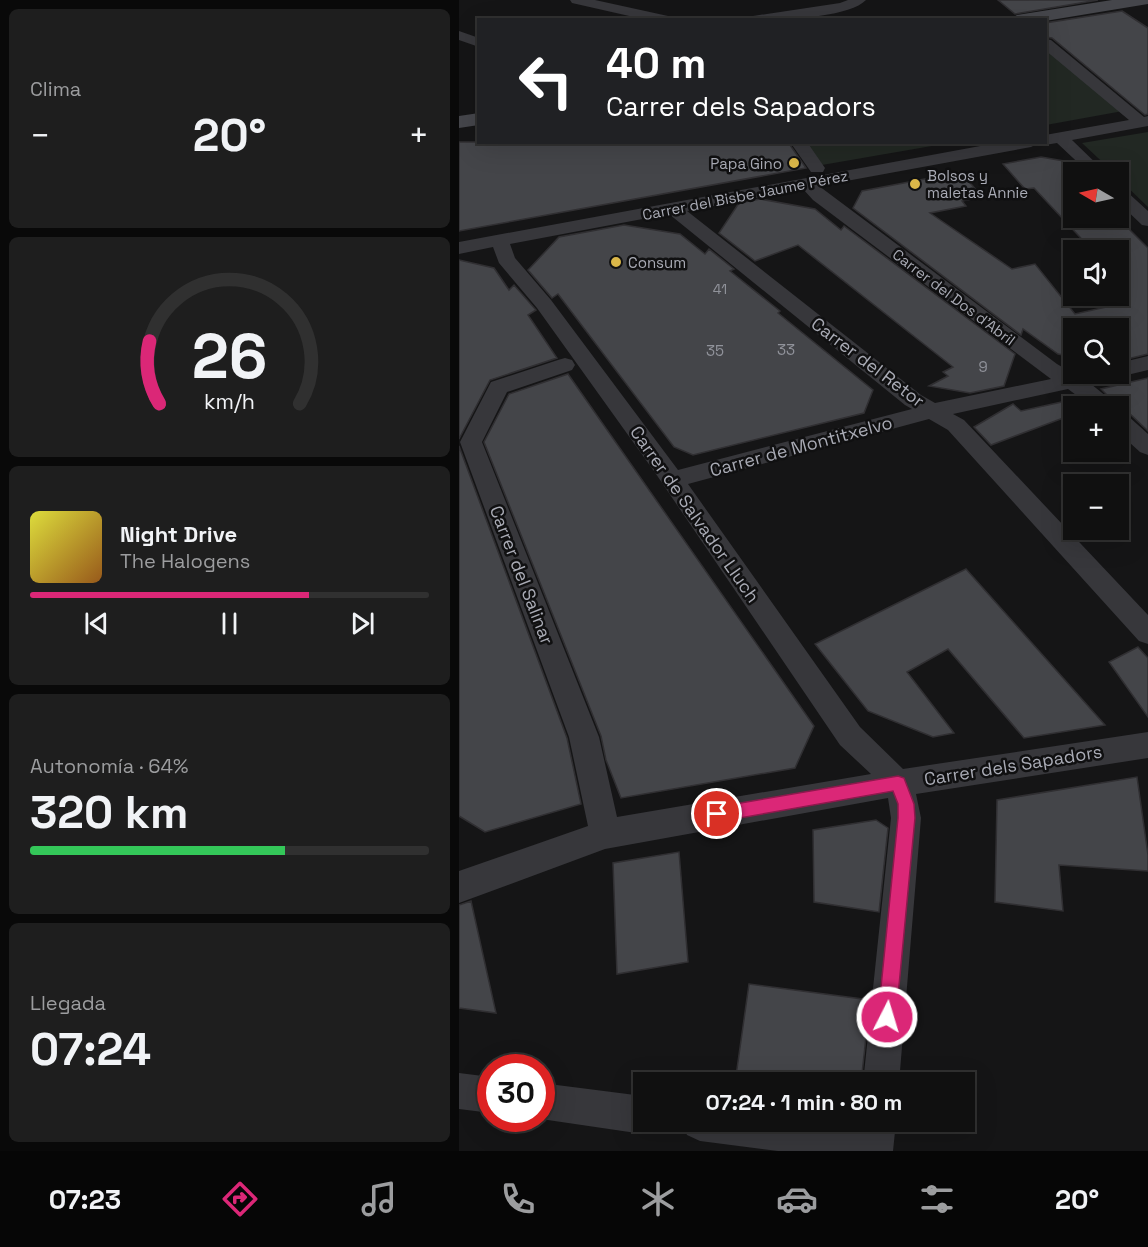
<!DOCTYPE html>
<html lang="es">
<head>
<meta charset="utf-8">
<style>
  :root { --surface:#101010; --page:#1e1e1e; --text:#f1f3f6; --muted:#9c9d9f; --line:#303030; --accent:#db2777 }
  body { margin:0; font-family:"Space Grotesk",sans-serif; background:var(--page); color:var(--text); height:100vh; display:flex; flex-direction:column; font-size:22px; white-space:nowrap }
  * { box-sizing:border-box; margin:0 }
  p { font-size:20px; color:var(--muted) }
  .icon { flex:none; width:33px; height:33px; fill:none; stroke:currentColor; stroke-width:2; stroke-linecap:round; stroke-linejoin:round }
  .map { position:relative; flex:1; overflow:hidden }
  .sheet { display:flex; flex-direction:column; gap:9px; padding:9px; background:#090909; width:459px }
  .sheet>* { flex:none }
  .top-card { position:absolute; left:18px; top:18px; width:570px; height:126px; border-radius:0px; box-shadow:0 6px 24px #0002,0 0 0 2px var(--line); background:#202124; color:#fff; overflow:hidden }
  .needle { width:39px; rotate:279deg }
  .buttons { position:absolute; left:604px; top:162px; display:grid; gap:12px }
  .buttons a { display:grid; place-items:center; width:66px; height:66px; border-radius:0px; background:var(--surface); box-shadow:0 6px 24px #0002,0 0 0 2px var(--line); font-size:30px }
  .speed { position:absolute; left:18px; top:1054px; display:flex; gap:12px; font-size:30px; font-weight:700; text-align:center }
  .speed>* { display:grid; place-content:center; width:78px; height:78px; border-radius:50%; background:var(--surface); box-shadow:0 6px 24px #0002,0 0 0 2px var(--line); line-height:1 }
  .speed .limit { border:9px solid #d22; background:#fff; color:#111 }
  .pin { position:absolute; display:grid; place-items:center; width:51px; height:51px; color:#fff; margin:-26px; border:3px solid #fff; border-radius:50%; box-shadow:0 2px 6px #0007 }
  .me { position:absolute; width:66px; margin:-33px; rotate:5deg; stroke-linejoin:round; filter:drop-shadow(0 0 4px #0008) }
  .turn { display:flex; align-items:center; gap:21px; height:126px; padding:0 30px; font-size:27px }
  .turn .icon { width:78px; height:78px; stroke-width:2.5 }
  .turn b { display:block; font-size:42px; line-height:51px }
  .big { font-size:45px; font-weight:700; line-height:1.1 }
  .sheet .card { flex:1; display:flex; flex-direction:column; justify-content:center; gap:9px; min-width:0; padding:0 21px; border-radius:9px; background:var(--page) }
  .sheet .dial { align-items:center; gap:0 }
  .dial svg { height:156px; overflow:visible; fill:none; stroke:var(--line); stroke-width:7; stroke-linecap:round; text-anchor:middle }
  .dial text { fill:var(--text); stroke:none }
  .song { display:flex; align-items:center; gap:18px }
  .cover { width:72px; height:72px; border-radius:9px; background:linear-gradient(135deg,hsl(60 70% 55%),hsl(30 70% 35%)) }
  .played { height:6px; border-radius:3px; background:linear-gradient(90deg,var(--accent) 70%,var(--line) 70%) }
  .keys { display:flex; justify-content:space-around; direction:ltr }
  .heat { display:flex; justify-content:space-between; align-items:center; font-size:33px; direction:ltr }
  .charge { height:9px; border-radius:4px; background:linear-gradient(90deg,#34c759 64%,var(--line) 0) }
  .trip { position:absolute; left:174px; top:1072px; width:342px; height:60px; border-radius:0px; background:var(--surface); box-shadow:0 6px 24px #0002,0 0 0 2px var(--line); font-weight:700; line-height:60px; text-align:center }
  .tabs { display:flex; height:96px; justify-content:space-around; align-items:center; background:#060606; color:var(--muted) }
  .tabs .icon { width:42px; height:42px }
  .tabs .selected { color:var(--accent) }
  .tabs b { font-size:27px; color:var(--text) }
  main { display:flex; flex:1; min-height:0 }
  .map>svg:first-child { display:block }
  .green { fill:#222823 }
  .building { fill:#444549; stroke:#302f32; stroke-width:1.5 }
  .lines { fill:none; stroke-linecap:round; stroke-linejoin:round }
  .street { fill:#37373b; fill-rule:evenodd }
  .secondary { fill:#45464b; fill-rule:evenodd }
  .route { fill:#db2777; stroke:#8e194d; stroke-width:1.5 }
  .poi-dot { fill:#dbb749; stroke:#101011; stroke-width:2 }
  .labels { text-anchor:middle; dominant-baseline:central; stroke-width:5; stroke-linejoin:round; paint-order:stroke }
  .far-number-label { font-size:14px; fill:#90929a }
  .far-poi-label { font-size:15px; fill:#a9abb5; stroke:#101011; text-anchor:start }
  .far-street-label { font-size:15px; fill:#a9abb5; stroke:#101011 }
  .number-label { font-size:15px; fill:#90929a }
  .street-label { font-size:18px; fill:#a9abb5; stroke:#101011 }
</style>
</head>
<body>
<main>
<section class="sheet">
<div class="card"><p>Clima</p>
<div class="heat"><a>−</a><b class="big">20°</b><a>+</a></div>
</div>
<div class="card dial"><svg viewBox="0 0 100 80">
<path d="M14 69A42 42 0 1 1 86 69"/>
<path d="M14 69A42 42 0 0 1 9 37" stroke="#db2777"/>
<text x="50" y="56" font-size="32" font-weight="700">26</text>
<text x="50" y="72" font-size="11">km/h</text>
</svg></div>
<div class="card">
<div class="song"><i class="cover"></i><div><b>Night Drive</b><p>The Halogens</p></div></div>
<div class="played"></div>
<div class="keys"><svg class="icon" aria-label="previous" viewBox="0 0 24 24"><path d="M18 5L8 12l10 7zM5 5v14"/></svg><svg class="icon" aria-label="pause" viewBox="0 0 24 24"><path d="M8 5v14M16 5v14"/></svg><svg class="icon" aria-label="next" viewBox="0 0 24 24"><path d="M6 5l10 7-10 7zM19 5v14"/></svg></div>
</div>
<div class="card"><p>Autonomía · 64%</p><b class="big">320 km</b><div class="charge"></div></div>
<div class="card"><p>Llegada</p><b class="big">07:24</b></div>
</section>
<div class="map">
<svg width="689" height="1151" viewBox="0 0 689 1151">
  <rect width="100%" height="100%" fill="#151516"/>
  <path class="green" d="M 586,47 L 664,111 L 587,125 Z
    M 689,132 L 689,207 L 660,179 L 660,172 L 654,172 L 623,143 Z
    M 346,143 L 490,143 L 363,165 Z"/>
  <path class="building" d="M 539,0 L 639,0 L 556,14 Z
    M 663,11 L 689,28 L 689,114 L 686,115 L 593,38 L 586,37 L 586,23 Z
    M 0,142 L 329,142 L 347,168 L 0,231 Z
    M 582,157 L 605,161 L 615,172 L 615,218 L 659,218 L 689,248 L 689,354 L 660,361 L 660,328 L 615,328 L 615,357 L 599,354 L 564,329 L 562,335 L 394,208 L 403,191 L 502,172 L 523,197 L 503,201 L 507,206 L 471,213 L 553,269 L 576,264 L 616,314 L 665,303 L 660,297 L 660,250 L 633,250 L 575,188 L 566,189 L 544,164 Z
    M 301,199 L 356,209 L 382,230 L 385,226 L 556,354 L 545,386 L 511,393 L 470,386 L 489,376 L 484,372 L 494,367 L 339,245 L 296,261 L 260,233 L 280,203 Z
    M 165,225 L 221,234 L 246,254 L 250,249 L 275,269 L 271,271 L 321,311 L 319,313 L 414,390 L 405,413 L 234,455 L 215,447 L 99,294 L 93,298 L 69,270 L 100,237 Z
    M 0,260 L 35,268 L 50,290 L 55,285 L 77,310 L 69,315 L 98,358 L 31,380 L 0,439 Z
    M 109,374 L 355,726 L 336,768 L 162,798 L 147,760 L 142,736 L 25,442 L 50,394 Z
    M 689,378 L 689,431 L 670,413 L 665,412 L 642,389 Z
    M 612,400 L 615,414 L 532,445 L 515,427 L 554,404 L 562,411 Z
    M 0,446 L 108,738 L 122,804 L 26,832 L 0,816 Z
    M 507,569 L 646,725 L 565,738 L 489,649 L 448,672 L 495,733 L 474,737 L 409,711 L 356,644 Z
    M 679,647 L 689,658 L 689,717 L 650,662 Z
    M 678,777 L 689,855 L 689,871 L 600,865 L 604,911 L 536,902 L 538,800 Z
    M 417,820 L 429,828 L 420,912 L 355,902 L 354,830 Z
    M 220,852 L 229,962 L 158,974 L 154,863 Z
    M 12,901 L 37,1013 L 0,1008 L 0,905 Z
    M 290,984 L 411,1000 L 402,1083 L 276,1083 Z"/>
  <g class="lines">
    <path class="street" d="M 111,0 L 136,0 L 209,16 L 215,20 L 188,20 L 113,3 Z
      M 389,0 L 407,0 C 389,19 314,20 288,20 L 294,16 L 381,3 Z
      M 0,31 L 20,38 L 20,47 L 0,40 Z
      M 587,39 L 592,40 L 685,117 L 689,116 L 689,126 L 613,140 L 646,172 L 629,172 L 598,143 L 586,145 L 580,143 L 572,147 L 360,186 L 598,364 L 615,374 L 660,374 L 660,363 L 689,356 L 689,370 L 660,377 L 655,375 L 652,379 L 632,384 L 653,401 L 656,406 L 632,406 L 609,389 L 494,414 L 505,420 L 689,615 L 689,644 L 680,641 L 489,430 L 470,419 L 229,484 L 401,727 L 444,769 L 689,732 L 689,758 L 457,794 L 462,818 L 440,1083 L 404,1083 L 432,818 L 429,798 L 146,849 L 0,903 L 0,871 L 129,826 L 110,737 L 1,442 L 32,382 L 99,360 L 106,358 L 113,360 L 116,365 L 113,370 L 48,392 L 23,442 L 140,737 L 158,817 L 412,774 L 381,745 L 197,474 L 78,308 L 40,263 L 34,247 L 0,254 L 0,242 L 543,142 L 586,142 L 586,135 L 670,120 L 586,50 ZM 344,189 L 354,200 L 592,379 L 476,403 L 462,395 L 228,211 ZM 210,214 L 446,405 L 453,409 L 219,470 L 92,300 L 56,258 L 51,244 Z
      M 331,142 L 348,142 L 366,168 L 364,172 L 352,172 Z
      M 660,189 L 666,190 L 689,211 L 689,226 L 683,225 L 660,203 Z
      M 660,413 L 668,415 L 689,434 L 689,455 L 681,452 L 660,433 Z
      M 0,1073 L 32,1077 L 32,1113 L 0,1109 Z
      M 82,1083 L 184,1096 L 184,1122 L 200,1122 L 197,1128 L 184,1134 L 82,1119 Z
      M 222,1122 L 399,1124 L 399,1122 L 437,1122 L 434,1151 L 319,1151 L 241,1141 L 228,1135 Z"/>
    <path class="secondary" d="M 653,0 L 689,0 L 689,4 L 586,21 L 550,20 L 558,15 Z
      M 20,113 L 20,125 L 0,128 L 0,116 Z"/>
  </g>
  <path class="route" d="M 439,776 L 445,778 L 455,804 L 456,818 L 437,1017 L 435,1023 L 428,1026 L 421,1023 L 419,1017 L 439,818 L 439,804 L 434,791 L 258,822 L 253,820 L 250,814 L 253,809 L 258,807 Z"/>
  <g class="poi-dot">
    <circle cx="335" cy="163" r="6"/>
    <circle cx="456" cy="184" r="6"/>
    <circle cx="157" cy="262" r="6"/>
  </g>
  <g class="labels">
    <g class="far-number-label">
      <text x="261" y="289">41</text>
    </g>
    <g class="far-poi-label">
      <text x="323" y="163" text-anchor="end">Papa Gino</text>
      <text x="468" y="175">Bolsos y<tspan x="468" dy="17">maletas Annie</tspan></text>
      <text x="169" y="262">Consum</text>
    </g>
    <g class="far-street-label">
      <text transform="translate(286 195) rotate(-11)">Carrer del Bisbe Jaume Pérez</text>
      <text transform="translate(495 297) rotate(37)">Carrer del Dos d'Abril</text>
    </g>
    <g class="number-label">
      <text x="327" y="349">33</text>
      <text x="256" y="350">35</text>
      <text x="524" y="366">9</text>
    </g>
    <g class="street-label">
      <text transform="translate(409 362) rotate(37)">Carrer del Retor</text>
      <text transform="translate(342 446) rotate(-15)">Carrer de Montitxelvo</text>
      <text transform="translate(236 514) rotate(55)">Carrer de Salvador Lluch</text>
      <text transform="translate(63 575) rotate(69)">Carrer del Salinar</text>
      <text transform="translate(554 765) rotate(-9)">Carrer dels Sapadors</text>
    </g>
  </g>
</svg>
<div class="buttons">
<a><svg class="needle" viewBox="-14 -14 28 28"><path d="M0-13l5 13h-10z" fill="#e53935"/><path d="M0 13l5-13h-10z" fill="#9c9d9f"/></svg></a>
<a><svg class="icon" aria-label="sound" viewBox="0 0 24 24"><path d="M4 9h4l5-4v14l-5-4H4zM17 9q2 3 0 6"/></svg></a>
<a><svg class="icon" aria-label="search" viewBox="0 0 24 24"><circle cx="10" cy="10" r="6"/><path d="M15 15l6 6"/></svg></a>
<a>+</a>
<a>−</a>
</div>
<div class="speed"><div class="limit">30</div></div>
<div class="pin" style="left:258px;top:814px;background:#d93025"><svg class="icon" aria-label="arrive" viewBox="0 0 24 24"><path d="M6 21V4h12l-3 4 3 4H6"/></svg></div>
<svg class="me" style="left:428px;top:1017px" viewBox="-20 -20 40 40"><circle r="17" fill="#db2777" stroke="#fff" stroke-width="3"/><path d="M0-11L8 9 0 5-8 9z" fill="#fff"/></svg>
<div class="trip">07:24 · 1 min · 80 m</div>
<div class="top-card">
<div class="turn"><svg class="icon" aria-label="left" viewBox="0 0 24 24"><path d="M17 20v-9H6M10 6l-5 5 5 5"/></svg><div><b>40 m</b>Carrer dels Sapadors</div></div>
</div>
</div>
</main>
<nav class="tabs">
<b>07:23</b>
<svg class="icon selected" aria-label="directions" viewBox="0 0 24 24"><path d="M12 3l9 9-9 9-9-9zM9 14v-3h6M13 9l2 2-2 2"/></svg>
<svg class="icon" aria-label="music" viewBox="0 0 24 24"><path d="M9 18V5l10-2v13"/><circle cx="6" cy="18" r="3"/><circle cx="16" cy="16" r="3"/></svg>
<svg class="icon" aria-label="phone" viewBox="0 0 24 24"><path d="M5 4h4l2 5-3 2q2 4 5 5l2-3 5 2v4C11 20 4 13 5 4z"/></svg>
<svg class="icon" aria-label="climate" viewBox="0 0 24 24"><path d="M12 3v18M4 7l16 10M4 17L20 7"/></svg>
<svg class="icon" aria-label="car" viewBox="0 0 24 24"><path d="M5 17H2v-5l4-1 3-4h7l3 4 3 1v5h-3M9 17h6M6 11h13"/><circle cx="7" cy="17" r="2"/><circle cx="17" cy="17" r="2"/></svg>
<svg class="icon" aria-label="filters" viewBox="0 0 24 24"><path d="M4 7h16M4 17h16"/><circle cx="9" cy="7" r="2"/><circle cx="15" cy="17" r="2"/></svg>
<b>20°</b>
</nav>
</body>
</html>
